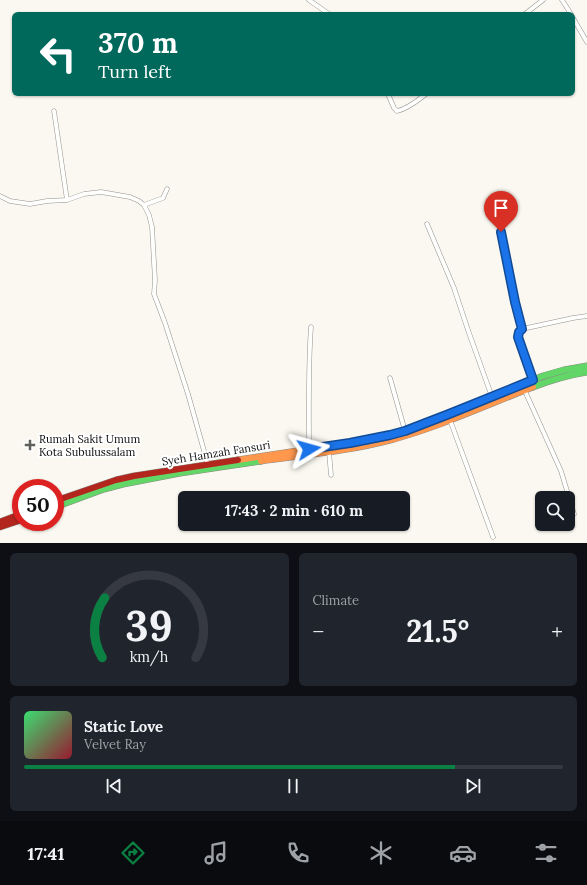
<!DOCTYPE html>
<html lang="en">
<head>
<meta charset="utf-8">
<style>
  :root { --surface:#171b24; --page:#20242c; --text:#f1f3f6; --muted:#9ea1a6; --line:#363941; --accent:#0b8043 }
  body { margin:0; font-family:Lora,serif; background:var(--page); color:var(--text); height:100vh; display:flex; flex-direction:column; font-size:15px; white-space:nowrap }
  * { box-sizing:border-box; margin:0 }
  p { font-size:13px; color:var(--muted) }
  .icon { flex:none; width:22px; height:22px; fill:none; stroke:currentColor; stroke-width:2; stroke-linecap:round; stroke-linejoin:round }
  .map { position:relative; height:543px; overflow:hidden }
  .sheet { display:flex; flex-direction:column; gap:10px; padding:10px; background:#0d0f14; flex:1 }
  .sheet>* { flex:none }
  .guide { position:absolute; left:12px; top:12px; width:563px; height:84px; border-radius:6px; box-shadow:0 1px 3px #0004; background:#00695c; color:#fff; overflow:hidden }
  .tools { position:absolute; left:535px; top:491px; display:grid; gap:8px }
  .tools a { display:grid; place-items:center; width:40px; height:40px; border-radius:6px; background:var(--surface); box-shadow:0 1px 3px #0004; font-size:20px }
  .speed { position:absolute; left:12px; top:479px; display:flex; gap:8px; font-size:20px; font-weight:700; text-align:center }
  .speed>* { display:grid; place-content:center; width:52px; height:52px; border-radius:50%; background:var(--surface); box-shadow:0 1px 3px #0004; line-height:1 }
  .speed .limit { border:6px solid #d22; background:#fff; color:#111 }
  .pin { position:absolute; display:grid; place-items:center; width:34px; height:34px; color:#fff; margin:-41px -17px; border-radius:50% 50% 50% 0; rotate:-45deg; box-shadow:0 0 4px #0007 }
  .pin .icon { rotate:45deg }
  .me { position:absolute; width:44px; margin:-22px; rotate:82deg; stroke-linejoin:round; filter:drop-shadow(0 0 3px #0008) }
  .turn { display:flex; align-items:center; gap:14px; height:84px; padding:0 20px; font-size:18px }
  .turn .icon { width:52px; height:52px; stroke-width:2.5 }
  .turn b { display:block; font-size:28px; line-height:34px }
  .big { font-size:30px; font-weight:700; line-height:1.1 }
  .sheet .card { flex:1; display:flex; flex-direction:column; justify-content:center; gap:6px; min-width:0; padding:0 14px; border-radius:6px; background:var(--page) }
  .sheet .dial { align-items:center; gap:0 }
  .dial svg { height:104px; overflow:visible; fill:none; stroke:var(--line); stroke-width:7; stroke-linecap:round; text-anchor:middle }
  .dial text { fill:var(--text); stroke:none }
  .song { display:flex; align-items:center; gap:12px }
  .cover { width:48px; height:48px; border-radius:6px; background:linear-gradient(135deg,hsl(140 70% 55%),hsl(350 70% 35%)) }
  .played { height:4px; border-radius:2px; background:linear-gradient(90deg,var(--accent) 80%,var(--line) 80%) }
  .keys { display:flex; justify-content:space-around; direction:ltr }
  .heat { display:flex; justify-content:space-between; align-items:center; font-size:22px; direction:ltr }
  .sheet .tiles { flex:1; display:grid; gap:10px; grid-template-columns:1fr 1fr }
  .card:last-child { grid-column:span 2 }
  .trip { position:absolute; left:178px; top:491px; width:232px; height:40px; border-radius:6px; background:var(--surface); box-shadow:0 1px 3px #0004; font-weight:700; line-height:40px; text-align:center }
  .menu { display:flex; height:64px; justify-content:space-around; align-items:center; background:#090b0e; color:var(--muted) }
  .menu .icon { width:28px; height:28px }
  .menu .on { color:var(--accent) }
  .menu b { font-size:18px; color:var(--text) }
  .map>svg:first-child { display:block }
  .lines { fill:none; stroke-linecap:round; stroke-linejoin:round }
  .street-casing { stroke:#93928f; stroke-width:5 }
  .fast-casing { stroke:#8a8985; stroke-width:7 }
  .slow-casing { stroke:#8a8985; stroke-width:7 }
  .jam-casing { stroke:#8a8985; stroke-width:7 }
  .street { stroke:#fefefd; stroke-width:4 }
  .fast { stroke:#63d668; stroke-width:6 }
  .slow { stroke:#ff974d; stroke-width:6 }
  .jam { stroke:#b3261e; stroke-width:6 }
  .route-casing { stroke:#114b97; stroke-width:10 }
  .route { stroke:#1a73e8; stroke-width:7 }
  .poi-dot { fill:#5f5f5c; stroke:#fff; stroke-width:1.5 }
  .labels { text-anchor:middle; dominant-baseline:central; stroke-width:4; stroke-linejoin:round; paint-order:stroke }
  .poi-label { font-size:11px; fill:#0c0c0c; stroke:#fff; text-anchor:start }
  .street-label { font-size:11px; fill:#0c0c0c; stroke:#fff }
</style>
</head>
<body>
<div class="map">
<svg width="587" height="543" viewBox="0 0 587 543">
  <rect width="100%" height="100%" fill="#faf8f0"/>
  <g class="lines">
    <g class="street-casing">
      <path id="street" d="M 309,0 L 329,14
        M 562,0 L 571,14
        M 525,14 L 543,0
        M 573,18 L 587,42
        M 388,94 L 394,108 L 397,111 C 408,109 418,100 426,94
        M 54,111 L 67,200
        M 0,196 L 10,201 L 30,204 L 47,201 L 67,200 L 84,194 L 101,192 L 130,197 L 139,201 L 144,205 L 149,215 L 152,227 L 155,280 L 154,294 L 165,323 L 188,394 L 208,465
        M 144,205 L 163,198 L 167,189
        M 427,224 L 454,288 L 469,333 L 492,397
        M 501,232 L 515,302 L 522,329
        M 390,378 L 405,431
        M 533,380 L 518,337 L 519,332 L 522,329 L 573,318 L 587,316
        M 524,389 L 561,471 L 574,514
        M 450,420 L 493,537
        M 309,449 C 309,408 308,367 311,327
        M 329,452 L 331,475"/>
    </g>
    <g class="fast-casing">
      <path id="fast" d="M 533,387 C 551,380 568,375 587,372
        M 509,390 L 543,376 L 564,370 L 587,366
        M 55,507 L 104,489 L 123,484 L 180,473 L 261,461"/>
    </g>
    <g class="slow-casing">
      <path id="slow" d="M 238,460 L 350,443 L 388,435
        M 261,461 C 304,455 348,451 390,440 C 439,427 486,405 533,387"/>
    </g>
    <g class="jam-casing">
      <path id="jam" d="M 388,435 L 449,415 L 509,390
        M 55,501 L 116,480 L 134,476 L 238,460
        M 0,522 L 21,514
        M 0,527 L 21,520"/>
    </g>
    <use href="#street" class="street"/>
    <use href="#fast" class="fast"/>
    <use href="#slow" class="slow"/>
    <use href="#jam" class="jam"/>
  </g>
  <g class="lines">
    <g class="route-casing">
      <path id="route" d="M 309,449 L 350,443 L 390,435 L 405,431 L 449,414 L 533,380 L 518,337 L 519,332 L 522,329 L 515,302 L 501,232"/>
    </g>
    <use href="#route" class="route"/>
  </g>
  <path class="poi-dot" d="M28 439h4v4h4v4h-4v4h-4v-4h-4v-4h4z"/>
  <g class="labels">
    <g class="poi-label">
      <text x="39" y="439">Rumah Sakit Umum<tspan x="39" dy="13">Kota Subulussalam</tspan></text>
    </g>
    <g class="street-label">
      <text transform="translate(216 453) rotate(-9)">Syeh Hamzah Fansuri</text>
    </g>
  </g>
</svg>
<div class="tools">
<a><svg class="icon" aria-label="search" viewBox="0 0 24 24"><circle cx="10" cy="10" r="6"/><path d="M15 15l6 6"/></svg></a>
</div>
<div class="speed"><div class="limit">50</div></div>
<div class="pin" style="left:501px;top:232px;background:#d93025"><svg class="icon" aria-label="arrive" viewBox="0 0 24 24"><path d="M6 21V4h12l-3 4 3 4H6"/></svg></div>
<svg class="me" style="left:309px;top:449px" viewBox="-20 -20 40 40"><path d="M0-17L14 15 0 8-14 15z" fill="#1a73e8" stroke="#fff" stroke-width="4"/></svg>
<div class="trip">17:43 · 2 min · 610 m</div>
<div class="guide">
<div class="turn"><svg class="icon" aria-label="left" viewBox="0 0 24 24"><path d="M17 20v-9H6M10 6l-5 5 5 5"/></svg><div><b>370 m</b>Turn left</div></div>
</div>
</div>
<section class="sheet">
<div class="tiles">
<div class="card dial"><svg viewBox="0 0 100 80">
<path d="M14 69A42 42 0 1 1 86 69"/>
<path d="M14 69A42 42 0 0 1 16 23" stroke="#0b8043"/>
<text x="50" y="56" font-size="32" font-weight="700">39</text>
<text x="50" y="72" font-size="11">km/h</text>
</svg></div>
<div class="card"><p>Climate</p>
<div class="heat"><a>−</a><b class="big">21.5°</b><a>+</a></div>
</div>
<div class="card">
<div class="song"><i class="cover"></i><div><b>Static Love</b><p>Velvet Ray</p></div></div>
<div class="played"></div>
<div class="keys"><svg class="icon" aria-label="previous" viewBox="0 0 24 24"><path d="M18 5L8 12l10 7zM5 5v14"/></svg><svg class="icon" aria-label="pause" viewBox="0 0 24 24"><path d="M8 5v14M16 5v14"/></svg><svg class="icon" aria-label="next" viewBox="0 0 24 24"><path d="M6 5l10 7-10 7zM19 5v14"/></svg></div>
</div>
</div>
</section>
<nav class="menu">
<b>17:41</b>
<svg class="icon on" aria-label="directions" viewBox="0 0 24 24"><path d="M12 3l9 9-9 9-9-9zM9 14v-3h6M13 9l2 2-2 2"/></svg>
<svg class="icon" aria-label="music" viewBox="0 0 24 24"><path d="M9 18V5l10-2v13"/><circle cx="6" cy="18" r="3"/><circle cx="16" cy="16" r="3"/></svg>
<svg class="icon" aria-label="phone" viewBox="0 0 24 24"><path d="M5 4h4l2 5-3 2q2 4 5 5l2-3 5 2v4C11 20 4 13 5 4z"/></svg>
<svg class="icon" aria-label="climate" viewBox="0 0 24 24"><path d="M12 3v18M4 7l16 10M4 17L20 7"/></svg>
<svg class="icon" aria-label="car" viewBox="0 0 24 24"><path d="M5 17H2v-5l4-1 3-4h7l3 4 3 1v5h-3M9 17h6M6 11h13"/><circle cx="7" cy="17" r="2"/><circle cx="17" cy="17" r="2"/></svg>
<svg class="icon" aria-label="filters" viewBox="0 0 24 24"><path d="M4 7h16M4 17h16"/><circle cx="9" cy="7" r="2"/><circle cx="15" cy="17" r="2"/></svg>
</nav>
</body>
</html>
